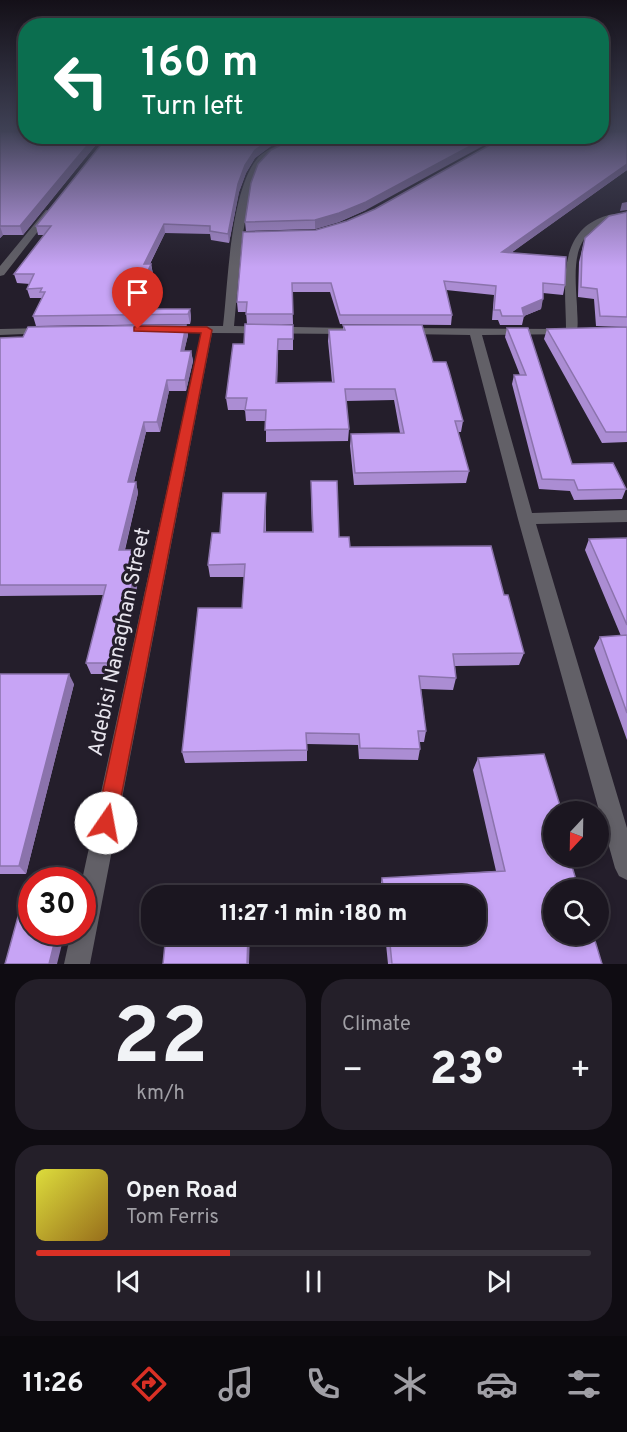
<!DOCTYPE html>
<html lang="en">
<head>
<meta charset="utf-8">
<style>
  :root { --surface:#1b1620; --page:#241f29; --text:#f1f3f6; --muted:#a09fa5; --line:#39353e; --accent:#d93025 }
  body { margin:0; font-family:Overpass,sans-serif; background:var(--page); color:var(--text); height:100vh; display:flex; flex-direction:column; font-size:22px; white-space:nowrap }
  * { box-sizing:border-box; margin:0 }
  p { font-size:20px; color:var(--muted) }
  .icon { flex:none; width:33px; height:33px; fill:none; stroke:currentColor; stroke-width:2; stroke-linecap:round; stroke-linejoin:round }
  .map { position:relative; height:964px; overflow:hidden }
  .details { display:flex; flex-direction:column; gap:15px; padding:15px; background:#0f0c12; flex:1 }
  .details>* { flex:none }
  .guide { position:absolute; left:18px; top:18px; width:591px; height:126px; border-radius:24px; box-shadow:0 3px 9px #0003,0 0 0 2px var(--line); background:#0b6e4f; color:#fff; overflow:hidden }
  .needle { width:39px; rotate:202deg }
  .fabs { position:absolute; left:543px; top:801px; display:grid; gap:12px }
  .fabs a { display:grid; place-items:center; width:66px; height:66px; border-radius:50%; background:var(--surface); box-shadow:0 3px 9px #0003,0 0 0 2px var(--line); font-size:30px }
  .speed { position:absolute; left:18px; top:867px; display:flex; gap:12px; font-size:30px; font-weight:700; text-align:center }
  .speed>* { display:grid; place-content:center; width:78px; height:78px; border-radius:50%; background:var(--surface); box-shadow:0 3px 9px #0003,0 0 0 2px var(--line); line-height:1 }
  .speed .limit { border:9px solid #d22; background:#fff; color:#111 }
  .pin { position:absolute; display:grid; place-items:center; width:51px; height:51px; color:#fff; margin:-62px -26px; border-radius:50% 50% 50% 0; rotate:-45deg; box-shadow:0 0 6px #0007 }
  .pin .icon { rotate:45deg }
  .me { position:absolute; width:66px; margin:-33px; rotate:12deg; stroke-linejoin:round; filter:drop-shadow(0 0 4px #0008) }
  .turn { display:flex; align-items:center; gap:21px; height:126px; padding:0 24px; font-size:27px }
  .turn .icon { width:78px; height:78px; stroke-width:2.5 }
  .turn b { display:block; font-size:42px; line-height:51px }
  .big { font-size:45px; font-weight:800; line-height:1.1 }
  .details .widget { flex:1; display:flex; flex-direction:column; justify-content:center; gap:9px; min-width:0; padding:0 21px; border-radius:24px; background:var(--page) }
  .details .dial { align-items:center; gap:0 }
  .dial b { font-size:78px; line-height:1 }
  .song { display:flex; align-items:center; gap:18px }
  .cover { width:72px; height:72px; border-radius:9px; background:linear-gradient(135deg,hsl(60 70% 55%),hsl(40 70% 35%)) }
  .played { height:6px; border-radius:3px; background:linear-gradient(90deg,var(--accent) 35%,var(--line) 35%) }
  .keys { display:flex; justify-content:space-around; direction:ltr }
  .heat { display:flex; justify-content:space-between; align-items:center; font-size:33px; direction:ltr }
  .details .tiles { flex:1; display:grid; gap:15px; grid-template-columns:1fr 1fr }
  .widget:last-child { grid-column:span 2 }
  .trip { position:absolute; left:141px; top:885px; width:345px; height:60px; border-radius:24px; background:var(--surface); box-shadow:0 3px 9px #0003,0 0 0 2px var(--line); font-weight:800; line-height:60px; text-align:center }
  .tabs { display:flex; height:96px; justify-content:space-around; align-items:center; background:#0b090d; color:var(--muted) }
  .tabs .icon { width:42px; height:42px }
  .tabs .current { color:var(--accent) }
  .tabs b { font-size:27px; color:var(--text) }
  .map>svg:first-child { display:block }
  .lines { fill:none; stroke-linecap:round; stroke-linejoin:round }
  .minor { fill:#626067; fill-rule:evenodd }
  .wall { fill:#ab8dd3 }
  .shaded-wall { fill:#8b73ac }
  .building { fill:#c7a4f5; stroke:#8b73ac; stroke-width:1.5 }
  .route { fill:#d93025; stroke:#8d1f18; stroke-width:1.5 }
  .labels { text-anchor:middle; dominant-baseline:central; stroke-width:6; stroke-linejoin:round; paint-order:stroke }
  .near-street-label { font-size:21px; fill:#e8e5ee; stroke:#241e2b }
</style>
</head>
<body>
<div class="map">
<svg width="627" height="964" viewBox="0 0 627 964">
  <rect width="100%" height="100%" fill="#241e2b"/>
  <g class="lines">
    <path class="minor" d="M 302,136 L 312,136 L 277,152 L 262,162 L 250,195 L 243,233 L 264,233 L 269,236 L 264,239 L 242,239 L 234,326 L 348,328 L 354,331 L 348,334 L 212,333 L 90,964 L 64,964 L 71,932 L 82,932 L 82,880 L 201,333 L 168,332 L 162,329 L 168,326 L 223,326 C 228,285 230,191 257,159 C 267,147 288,142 302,136 Z
      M 46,210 L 53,212 L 4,275 L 0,276 L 0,266 Z
      M 627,212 L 627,218 C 571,227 574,258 577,306 C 577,315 579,326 576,334 L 482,335 L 532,513 L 627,510 L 627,522 L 536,524 L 627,828 L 627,880 L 619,876 L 615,868 L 518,519 L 470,335 L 405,334 L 399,331 L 405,328 L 566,329 C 566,290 556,236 600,218 C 608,214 618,214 627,212 Z
      M 45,328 L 49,329 L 49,333 L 0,335 L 0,329 Z"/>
  </g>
  <path class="wall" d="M 0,132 L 26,136 L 103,136 L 23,235 L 3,235 L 0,238 Z
    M 627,132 L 627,170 L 512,252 L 565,285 L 563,295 L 543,293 L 541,309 L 524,316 L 522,325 L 500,325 L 498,320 L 492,320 L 494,295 L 446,290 L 452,315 L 451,325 L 340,324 L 330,292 L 292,292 L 293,324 L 247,324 L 246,312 L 238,312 L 237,302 L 316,230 L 347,221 L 375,209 Z
    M 271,146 L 255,158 L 246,173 L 239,192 L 229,243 L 211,240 L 210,234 L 165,233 L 150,264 L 151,264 L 153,274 L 138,309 L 190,309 L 191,318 L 190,324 L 36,326 L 33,316 L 42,298 L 30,298 L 27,289 L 30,284 L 17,283 L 14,274 L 44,235 L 38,235 L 36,226 Z
    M 366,210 L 339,222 L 315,229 L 246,231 L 245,222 Z
    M 627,212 L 627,327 L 596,326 L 594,299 L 578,297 L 579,262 L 585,238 Z
    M 186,325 L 188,335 L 184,351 L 191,351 L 193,361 L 186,391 L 169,391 L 160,432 L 146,432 L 134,482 L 136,482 L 138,493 L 125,550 L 139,550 L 142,561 L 120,674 L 91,674 L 86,663 L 104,595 L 0,596 L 0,338 L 23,337 Z
    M 293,325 L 293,350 L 278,350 L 277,383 L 332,382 L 328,341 L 329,330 L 343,330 L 343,325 L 433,362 L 463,421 L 461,432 L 458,432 L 469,471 L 466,483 L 354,485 L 350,446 L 351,434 L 400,433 L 394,400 L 346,401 L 349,429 L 348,441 L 266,442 L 266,421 L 246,421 L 245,410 L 228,410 L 226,398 L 244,344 Z
    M 627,327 L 627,442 L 602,443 L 544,339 L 547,329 Z
    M 507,328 L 572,464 L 626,489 L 622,499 L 574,500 L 570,491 L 539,489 L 512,384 L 514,375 L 520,375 L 505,337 Z
    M 266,493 L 266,532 L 312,532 L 311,494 L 339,537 L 350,547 L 504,595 L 524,653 L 519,665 L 455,666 L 456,678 L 453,690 L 421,689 L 426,731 L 424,742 L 420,742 L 420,749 L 418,760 L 359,759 L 358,745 L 307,744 L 307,761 L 185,763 L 182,752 L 242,608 L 244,577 L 210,577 L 208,565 L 220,533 Z
    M 627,538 L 627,740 L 594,648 L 600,637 L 621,636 L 585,550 L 589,539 Z
    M 0,674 L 74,684 L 26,874 L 0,874 Z
    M 478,758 L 554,812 L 602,964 L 388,964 L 385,934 L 476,934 L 476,896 L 381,896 L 380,888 L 382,878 L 496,871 L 473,770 Z"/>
  <path class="shaded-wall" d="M 95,136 L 103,136 L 23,235 L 20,226 Z
    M 276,136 L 295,136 L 271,146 L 255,158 L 246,173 L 239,192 L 229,243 L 228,234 L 238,184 L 245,165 L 255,150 L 271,139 Z
    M 489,136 L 501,136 L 366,210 L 339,222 L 315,229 L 315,220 Z
    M 627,164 L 627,170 L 500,261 L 502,252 Z
    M 627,202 L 627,210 L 620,211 L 622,203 Z
    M 164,224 L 165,233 L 145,273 L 144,264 Z
    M 0,226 L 3,235 L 0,238 Z
    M 151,264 L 153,274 L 135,315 L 131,309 Z
    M 543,299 L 541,309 L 524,316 L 522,308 Z
    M 190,309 L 191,318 L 190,324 L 188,314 Z
    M 186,325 L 188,335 L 182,361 L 181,351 Z
    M 278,339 L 278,350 L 277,394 L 276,383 Z
    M 191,351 L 193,361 L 186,391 L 185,380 Z
    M 167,380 L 169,391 L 160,432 L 157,422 Z
    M 144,422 L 146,432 L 131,493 L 128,482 Z
    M 136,482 L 138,493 L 122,561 L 119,550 Z
    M 266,493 L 266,505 L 265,545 L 264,532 Z
    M 139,550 L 142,561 L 120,674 L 116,663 Z
    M 69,674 L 74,684 L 26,874 L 19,866 Z
    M 57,932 L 65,932 L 57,964 L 49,964 Z
    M 248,934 L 250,934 L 249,964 L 247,964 Z"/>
  <path class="building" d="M 0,132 L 26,132 L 26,136 L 95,136 L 20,226 L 0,226 Z
    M 602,132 L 627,132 L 627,164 L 502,252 L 566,257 L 565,285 L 543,283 L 543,299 L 522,308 L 524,316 L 502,316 L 500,310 L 494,310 L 496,286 L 444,281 L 452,315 L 340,315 L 331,283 L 292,283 L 293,314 L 246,314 L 247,302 L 237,302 L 243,232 L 316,230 L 347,221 L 375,209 L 506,136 L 602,136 Z
    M 108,136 L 276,136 L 271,139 L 255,150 L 245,165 L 238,184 L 228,234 L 210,231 L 210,226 L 164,224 L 144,264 L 151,264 L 131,309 L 190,309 L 188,314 L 33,316 L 45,292 L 40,292 L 42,288 L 27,289 L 34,274 L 14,274 L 51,226 L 36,226 Z
    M 299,136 L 489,136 L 366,202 L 339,213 L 315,220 L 245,222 L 251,183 L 258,164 L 271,150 Z
    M 627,212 L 627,317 L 600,316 L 597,289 L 581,287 L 582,253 L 585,238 L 609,216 Z
    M 245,324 L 293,325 L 293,339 L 278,339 L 276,383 L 334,382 L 329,330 L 345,330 L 343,325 L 422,325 L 433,362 L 446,362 L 449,371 L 463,421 L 455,421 L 469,471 L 355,473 L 351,434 L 404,433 L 395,389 L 345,389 L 349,429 L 265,430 L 266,410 L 245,410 L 247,398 L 226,398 L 233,344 L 244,344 Z
    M 186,325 L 181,351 L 191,351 L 185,380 L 167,380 L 157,422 L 144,422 L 128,482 L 136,482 L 119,550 L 139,550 L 116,663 L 86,663 L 106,585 L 0,585 L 0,338 L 23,337 L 28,327 Z
    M 627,327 L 627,432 L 606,432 L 547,329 Z
    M 507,328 L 528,328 L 572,464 L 613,463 L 626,489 L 578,490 L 574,480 L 542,479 L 514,375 L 526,375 Z
    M 311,481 L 337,481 L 339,537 L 349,537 L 350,547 L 491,546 L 504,595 L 508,595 L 524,653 L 453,654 L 456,678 L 419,676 L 426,731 L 418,731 L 420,749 L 360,748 L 359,734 L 306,733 L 307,750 L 182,752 L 198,608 L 242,608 L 245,564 L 208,565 L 212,533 L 220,533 L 223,493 L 266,493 L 264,532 L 313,532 Z
    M 627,538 L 627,625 L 589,539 Z
    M 627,635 L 627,713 L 600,637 Z
    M 0,674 L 69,674 L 19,866 L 0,866 Z
    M 544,754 L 562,812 L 554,812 L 554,856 L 569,856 L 579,890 L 554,890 L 554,934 L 593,934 L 602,964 L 392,964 L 389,934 L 476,934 L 476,896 L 384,896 L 382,878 L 505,871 L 478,758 Z
    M 32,883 L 32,932 L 57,932 L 49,964 L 5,964 L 27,884 Z
    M 250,888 L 250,896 L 171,896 L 172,889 Z
    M 166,934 L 248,934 L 247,964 L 163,964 Z"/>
  <linearGradient id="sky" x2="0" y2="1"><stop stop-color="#141018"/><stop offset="0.49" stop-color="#3f4155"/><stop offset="1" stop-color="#3f4155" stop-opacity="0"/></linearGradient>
  <rect width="627" height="267" fill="url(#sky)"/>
  <path class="route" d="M 138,326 L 207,327 L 212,330 L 116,823 L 113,830 L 106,833 L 99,830 L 96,823 L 201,333 L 134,331 L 134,327 Z"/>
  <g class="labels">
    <g class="near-street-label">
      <text transform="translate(120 642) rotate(-78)">Adebisi Nanaghan Street</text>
    </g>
  </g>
</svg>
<div class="fabs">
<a><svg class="needle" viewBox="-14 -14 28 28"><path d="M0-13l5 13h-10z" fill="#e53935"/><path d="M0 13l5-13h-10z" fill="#a09fa5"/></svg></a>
<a><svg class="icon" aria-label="search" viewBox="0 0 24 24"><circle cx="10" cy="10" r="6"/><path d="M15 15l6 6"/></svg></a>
</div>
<div class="speed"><div class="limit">30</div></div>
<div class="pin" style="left:138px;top:329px;background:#d93025"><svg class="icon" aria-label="arrive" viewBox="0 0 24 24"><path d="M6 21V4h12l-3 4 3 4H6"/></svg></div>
<svg class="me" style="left:106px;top:823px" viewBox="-20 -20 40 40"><circle r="19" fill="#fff"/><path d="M0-13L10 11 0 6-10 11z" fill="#d93025"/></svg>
<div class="trip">11:27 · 1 min · 180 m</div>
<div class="guide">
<div class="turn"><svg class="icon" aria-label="left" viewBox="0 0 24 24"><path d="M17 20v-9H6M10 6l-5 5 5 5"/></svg><div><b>160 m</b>Turn left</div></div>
</div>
</div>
<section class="details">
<div class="tiles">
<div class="widget dial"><b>22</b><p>km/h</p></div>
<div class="widget"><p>Climate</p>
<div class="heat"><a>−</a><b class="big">23°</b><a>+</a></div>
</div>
<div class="widget">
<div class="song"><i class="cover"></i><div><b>Open Road</b><p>Tom Ferris</p></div></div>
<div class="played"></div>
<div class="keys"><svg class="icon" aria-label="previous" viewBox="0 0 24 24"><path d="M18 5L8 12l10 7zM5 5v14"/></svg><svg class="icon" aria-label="pause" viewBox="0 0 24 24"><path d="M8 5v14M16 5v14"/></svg><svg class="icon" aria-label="next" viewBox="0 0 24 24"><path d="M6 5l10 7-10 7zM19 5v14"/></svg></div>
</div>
</div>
</section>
<nav class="tabs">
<b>11:26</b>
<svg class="icon current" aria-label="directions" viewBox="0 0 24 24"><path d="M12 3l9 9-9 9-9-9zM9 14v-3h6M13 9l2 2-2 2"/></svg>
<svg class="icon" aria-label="music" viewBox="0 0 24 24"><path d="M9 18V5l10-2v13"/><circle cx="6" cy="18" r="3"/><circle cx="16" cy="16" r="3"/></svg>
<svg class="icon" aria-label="phone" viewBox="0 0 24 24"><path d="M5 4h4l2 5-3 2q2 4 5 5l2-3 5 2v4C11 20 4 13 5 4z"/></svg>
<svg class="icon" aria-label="climate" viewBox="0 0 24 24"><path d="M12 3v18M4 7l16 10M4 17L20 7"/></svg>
<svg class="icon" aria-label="car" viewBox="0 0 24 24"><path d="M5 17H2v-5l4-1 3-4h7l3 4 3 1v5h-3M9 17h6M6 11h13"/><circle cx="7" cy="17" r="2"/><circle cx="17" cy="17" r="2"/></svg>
<svg class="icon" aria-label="filters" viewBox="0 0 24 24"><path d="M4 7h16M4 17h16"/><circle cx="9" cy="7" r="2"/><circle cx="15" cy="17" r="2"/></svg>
</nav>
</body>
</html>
